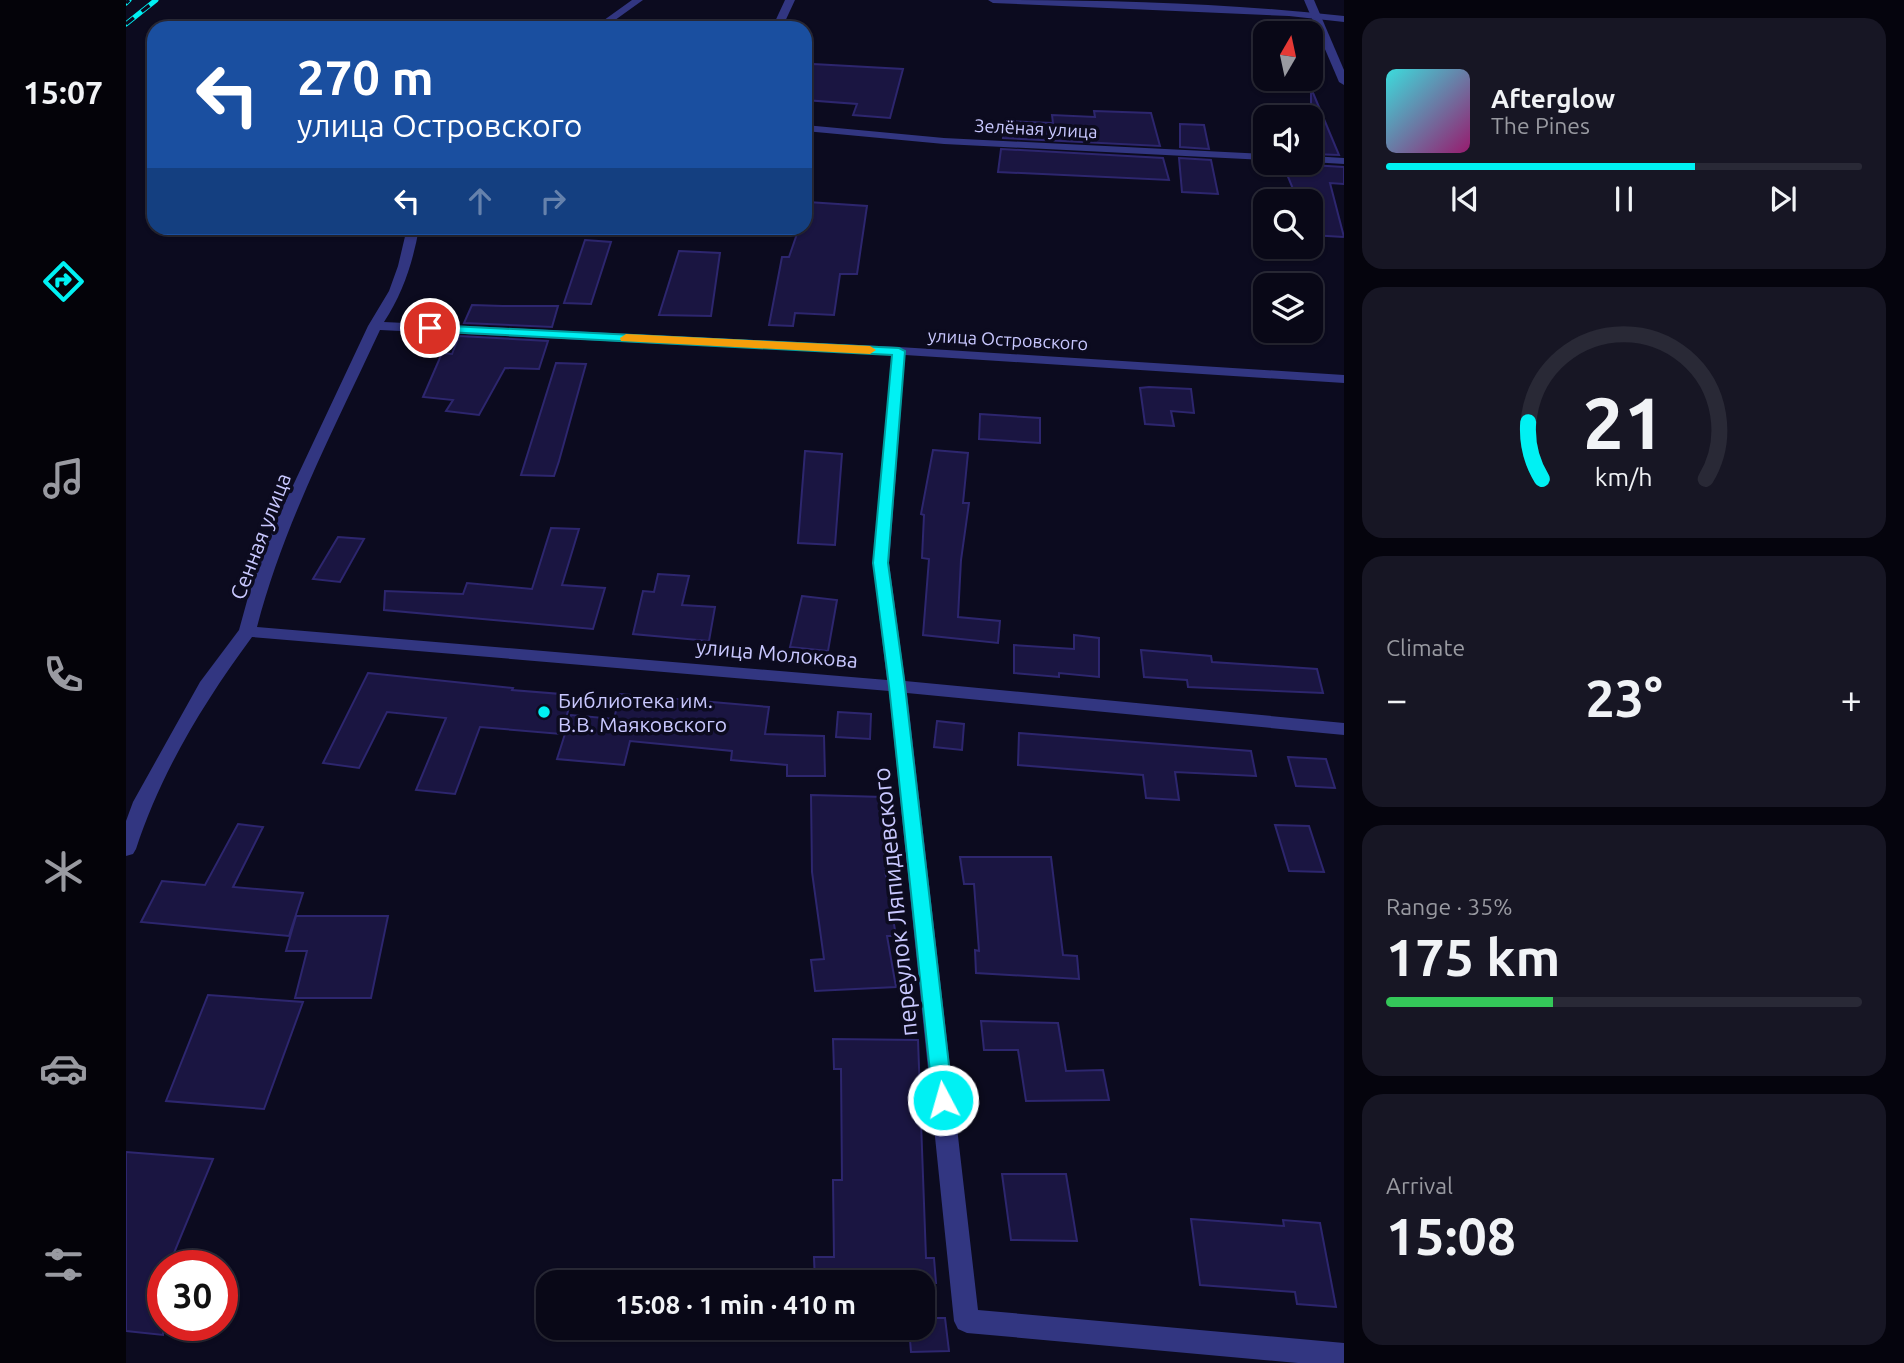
<!DOCTYPE html>
<html lang="en">
<head>
<meta charset="utf-8">
<style>
  :root { --surface:#090817; --page:#171624; --text:#f1f3f6; --muted:#999aa1; --line:#292936; --accent:#00f1f3 }
  body { margin:0; font-family:Ubuntu,sans-serif; background:var(--page); color:var(--text); height:100vh; display:flex; flex-direction:column; font-size:26px; white-space:nowrap }
  * { box-sizing:border-box; margin:0 }
  p { font-size:23px; color:var(--muted) }
  .icon { flex:none; width:38px; height:38px; fill:none; stroke:currentColor; stroke-width:2; stroke-linecap:round; stroke-linejoin:round }
  .map { position:relative; flex:1; overflow:hidden }
  .drawer { display:flex; flex-direction:column; gap:18px; padding:18px; background:#05040d; width:560px }
  .drawer>* { flex:none }
  .banner { position:absolute; left:21px; top:21px; width:665px; height:214px; border-radius:21px; box-shadow:0 2px 5px #0004,0 0 0 2px var(--line); background:#1a4fa0; color:#fff; overflow:hidden }
  .needle { width:46px; rotate:9deg }
  .tools { position:absolute; left:1127px; top:21px; display:grid; gap:14px }
  .tools a { display:grid; place-items:center; width:70px; height:70px; border-radius:14px; background:var(--surface); box-shadow:0 2px 5px #0004,0 0 0 2px var(--line); font-size:35px }
  .speed { position:absolute; left:21px; top:1250px; display:flex; gap:14px; font-size:35px; font-weight:700; text-align:center }
  .speed>* { display:grid; place-content:center; width:91px; height:91px; border-radius:50%; background:var(--surface); box-shadow:0 2px 5px #0004,0 0 0 2px var(--line); line-height:1 }
  .speed .limit { border:10px solid #d22; background:#fff; color:#111 }
  .pin { position:absolute; display:grid; place-items:center; width:60px; height:60px; color:#fff; margin:-30px; border:4px solid #fff; border-radius:50%; box-shadow:0 2px 7px #0007 }
  .me { position:absolute; width:77px; margin:-38px; rotate:354deg; stroke-linejoin:round; filter:drop-shadow(0 0 5px #0008) }
  .turn { display:flex; align-items:center; gap:24px; height:147px; padding:0 35px; font-size:32px }
  .turn .icon { width:91px; height:91px; stroke-width:2.5 }
  .turn b { display:block; font-size:49px; line-height:60px }
  .lanes { display:flex; align-items:center; height:66px; padding:0 35px; background:#0003; justify-content:center; gap:35px; direction:ltr }
  .lanes .off { opacity:.35 }
  .big { font-size:52px; font-weight:700; line-height:1.1 }
  .drawer .tile { flex:1; display:flex; flex-direction:column; justify-content:center; gap:10px; min-width:0; padding:0 24px; border-radius:21px; background:var(--page) }
  .drawer .dial { align-items:center; gap:0 }
  .dial svg { height:182px; overflow:visible; fill:none; stroke:var(--line); stroke-width:7; stroke-linecap:round; text-anchor:middle }
  .dial text { fill:var(--text); stroke:none }
  .song { display:flex; align-items:center; gap:21px }
  .cover { width:84px; height:84px; border-radius:10px; background:linear-gradient(135deg,hsl(180 70% 55%),hsl(320 70% 35%)) }
  .played { height:7px; border-radius:4px; background:linear-gradient(90deg,var(--accent) 65%,var(--line) 65%) }
  .keys { display:flex; justify-content:space-around; direction:ltr }
  .heat { display:flex; justify-content:space-between; align-items:center; font-size:38px; direction:ltr }
  .charge { height:10px; border-radius:5px; background:linear-gradient(90deg,#34c759 35%,var(--line) 0) }
  .trip { position:absolute; left:410px; top:1270px; width:399px; height:70px; border-radius:21px; background:var(--surface); box-shadow:0 2px 5px #0004,0 0 0 2px var(--line); font-weight:700; line-height:70px; text-align:center }
  main { display:flex; flex:1; min-height:0 }
  .tab-bar { display:flex; flex-direction:column; width:126px; justify-content:space-around; align-items:center; background:#040309; color:var(--muted) }
  .tab-bar .icon { width:49px; height:49px }
  .tab-bar .active { color:var(--accent) }
  .tab-bar b { font-size:32px; color:var(--text) }
  .map>svg:first-child { display:block }
  .building { fill:#1a1541; stroke:#2d266e; stroke-width:2 }
  .lines { fill:none; stroke-linecap:round; stroke-linejoin:round }
  .minor { fill:#323681; fill-rule:evenodd }
  .tertiary { fill:#323681; fill-rule:evenodd }
  .rail-casing { stroke:#00f1f3; stroke-width:5 }
  .rail { stroke:#0c0b1f; stroke-width:3.5; stroke-dasharray:10; stroke-linecap:butt }
  .route { fill:#00f1f3; stroke:#009d9e; stroke-width:2 }
  .slow { fill:#f59e0b }
  .poi-dot { fill:#00f1f3; stroke:#0c0b1f; stroke-width:2.5 }
  .labels { text-anchor:middle; dominant-baseline:central; stroke-width:7; stroke-linejoin:round; paint-order:stroke }
  .far-street-label { font-size:18px; fill:#c9c8ff; stroke:#0c0b1f }
  .street-label { font-size:21px; fill:#c9c8ff; stroke:#0c0b1f }
  .poi-label { font-size:21px; fill:#c9c8ff; stroke:#0c0b1f; text-anchor:start }
  .near-street-label { font-size:24px; fill:#c9c8ff; stroke:#0c0b1f }
</style>
</head>
<body>
<main>
<nav class="tab-bar">
<b>15:07</b>
<svg class="icon active" aria-label="directions" viewBox="0 0 24 24"><path d="M12 3l9 9-9 9-9-9zM9 14v-3h6M13 9l2 2-2 2"/></svg>
<svg class="icon" aria-label="music" viewBox="0 0 24 24"><path d="M9 18V5l10-2v13"/><circle cx="6" cy="18" r="3"/><circle cx="16" cy="16" r="3"/></svg>
<svg class="icon" aria-label="phone" viewBox="0 0 24 24"><path d="M5 4h4l2 5-3 2q2 4 5 5l2-3 5 2v4C11 20 4 13 5 4z"/></svg>
<svg class="icon" aria-label="climate" viewBox="0 0 24 24"><path d="M12 3v18M4 7l16 10M4 17L20 7"/></svg>
<svg class="icon" aria-label="car" viewBox="0 0 24 24"><path d="M5 17H2v-5l4-1 3-4h7l3 4 3 1v5h-3M9 17h6M6 11h13"/><circle cx="7" cy="17" r="2"/><circle cx="17" cy="17" r="2"/></svg>
<svg class="icon" aria-label="filters" viewBox="0 0 24 24"><path d="M4 7h16M4 17h16"/><circle cx="9" cy="7" r="2"/><circle cx="15" cy="17" r="2"/></svg>
</nav>
<div class="map">
<svg width="1218" height="1363" viewBox="0 0 1218 1363">
  <rect width="100%" height="100%" fill="#0c0b1f"/>
  <path class="building" d="M 687,64 L 777,69 L 764,118 L 727,115 L 731,104 L 679,100 Z
    M 1185,88 L 1213,155 L 1185,154 Z
    M 968,111 L 1025,113 L 1034,146 L 877,138 L 879,121 L 927,123 L 926,115 L 969,117 Z
    M 1054,124 L 1078,125 L 1083,149 L 1054,147 Z
    M 875,149 L 1037,158 L 1043,180 L 872,172 Z
    M 1053,158 L 1085,160 L 1092,194 L 1056,192 Z
    M 1185,165 L 1218,167 L 1218,184 L 1204,183 L 1218,237 L 1185,235 L 1185,201 L 1172,201 L 1160,172 L 1185,172 Z
    M 682,202 L 741,206 L 731,274 L 714,274 L 708,315 L 669,313 L 667,326 L 643,325 L 656,257 L 663,257 L 673,228 L 679,228 Z
    M 459,240 L 485,242 L 465,304 L 438,303 Z
    M 553,251 L 594,253 L 585,316 L 533,315 Z
    M 346,305 L 377,306 L 432,306 L 426,327 L 338,323 Z
    M 333,336 L 422,341 L 413,369 L 379,368 L 353,415 L 320,411 L 327,400 L 297,397 L 316,353 L 326,354 Z
    M 430,363 L 460,364 L 433,461 L 428,476 L 395,475 Z
    M 1023,387 L 1065,389 L 1068,413 L 1045,411 L 1048,426 L 1019,424 L 1014,388 Z
    M 854,414 L 914,418 L 914,443 L 853,439 Z
    M 807,450 L 842,453 L 837,503 L 843,503 L 835,560 L 832,617 L 874,621 L 872,643 L 797,635 L 803,559 L 796,558 L 798,515 L 795,514 Z
    M 679,451 L 716,454 L 709,545 L 672,543 Z
    M 425,528 L 453,529 L 436,585 L 479,588 L 467,629 L 258,610 L 259,591 L 337,594 L 341,583 L 406,589 Z
    M 212,537 L 238,539 L 214,582 L 187,579 Z
    M 532,574 L 563,576 L 556,605 L 589,607 L 583,641 L 507,634 L 517,591 L 528,592 Z
    M 676,596 L 711,600 L 702,651 L 664,647 Z
    M 948,635 L 973,638 L 973,677 L 933,673 L 933,677 L 888,673 L 888,645 L 948,649 Z
    M 1015,650 L 1085,656 L 1086,662 L 1191,669 L 1197,693 L 1062,687 L 1061,680 L 1018,677 Z
    M 242,673 L 387,688 L 386,690 L 447,695 L 435,734 L 354,727 L 329,794 L 290,790 L 320,718 L 261,712 L 233,768 L 197,763 Z
    M 494,694 L 643,707 L 639,734 L 698,736 L 699,776 L 661,776 L 661,765 L 605,760 L 606,751 L 504,741 L 498,765 L 431,759 L 445,715 L 488,719 Z
    M 712,712 L 745,714 L 744,739 L 710,737 Z
    M 811,721 L 838,724 L 836,750 L 808,747 Z
    M 893,733 L 1125,751 L 1130,776 L 1049,772 L 1053,800 L 1020,798 L 1017,775 L 892,765 Z
    M 1162,757 L 1200,759 L 1209,788 L 1170,786 Z
    M 685,795 L 758,797 L 763,871 L 759,871 L 770,936 L 761,936 L 770,987 L 689,991 L 685,960 L 698,959 L 686,872 Z
    M 112,824 L 137,827 L 107,887 L 177,893 L 163,936 L 15,922 L 36,881 L 79,885 Z
    M 1149,825 L 1183,826 L 1198,872 L 1163,871 Z
    M 834,857 L 925,857 L 937,955 L 951,956 L 953,979 L 850,973 L 849,950 L 853,951 L 848,884 L 838,884 Z
    M 170,916 L 262,916 L 245,998 L 169,998 L 181,951 L 160,951 Z
    M 82,995 L 177,1002 L 138,1109 L 40,1101 Z
    M 855,1021 L 932,1023 L 940,1071 L 977,1070 L 983,1100 L 900,1101 L 892,1050 L 858,1050 Z
    M 707,1039 L 792,1040 L 800,1258 L 808,1258 L 810,1283 L 689,1283 L 688,1257 L 708,1257 L 707,1180 L 716,1180 L 715,1069 L 708,1069 Z
    M 0,1152 L 87,1159 L 43,1265 L 37,1265 L 37,1335 L 0,1331 Z
    M 876,1174 L 940,1174 L 951,1241 L 885,1240 Z
    M 1065,1219 L 1158,1226 L 1157,1220 L 1194,1223 L 1210,1307 L 1171,1304 L 1169,1292 L 1074,1285 Z
    M 796,1318 L 819,1318 L 823,1351 L 785,1352 L 783,1328 L 796,1328 Z"/>
  <g class="lines">
    <path class="minor" d="M 506,0 L 517,0 L 478,28 L 467,28 Z
      M 659,0 L 669,0 L 656,28 L 646,28 Z
      M 862,0 C 981,0 1101,3 1218,16 L 1218,22 L 1163,16 L 867,3 Z
      M 679,125 L 818,138 L 1139,154 L 1139,160 L 818,144 L 679,131 Z
      M 1185,156 L 1218,158 L 1218,164 L 1185,162 Z
      M 281,228 L 293,228 C 287,262 277,293 258,322 L 773,347 L 1218,375 L 1218,383 L 779,355 L 763,563 L 779,681 L 1218,723 L 1218,735 L 781,693 L 852,1310 L 1218,1343 L 1218,1363 L 1172,1363 L 841,1333 L 832,1329 L 828,1321 L 763,691 L 126,637 C 78,702 35,772 10,849 L 7,854 L 0,856 L 0,821 L 7,802 L 74,682 L 113,630 L 124,590 L 147,528 L 242,326 L 263,291 L 272,266 ZM 254,330 L 766,355 L 747,563 L 761,680 L 131,627 C 158,523 209,427 254,330 Z"/>
    <path class="tertiary" d="M 1178,0 L 1188,0 L 1218,70 L 1218,85 L 1213,82 Z"/>
    <g class="rail-casing">
      <path id="rail" d="M 0,3 L 3,0
        M 0,24 L 30,0"/>
    </g>
    <use href="#rail" class="rail"/>
  </g>
  <path class="route" d="M 304,325 L 773,348 L 779,351 L 762,563 L 779,686 L 827,1100 L 824,1106 L 817,1108 L 810,1106 L 807,1100 L 763,686 L 747,563 L 766,355 L 300,331 L 300,326 Z"/>
  <path class="slow" d="M 500,334 L 744,346 L 750,350 L 744,354 L 495,341 L 494,338 Z"/>
  <circle class="poi-dot" cx="418" cy="712" r="7"/>
  <g class="labels">
    <g class="far-street-label">
      <text transform="translate(910 128) rotate(3)">Зелёная улица</text>
      <text transform="translate(882 339) rotate(3)">улица Островского</text>
    </g>
    <g class="street-label">
      <text transform="translate(134 536) rotate(-69)">Сенная улица</text>
      <text transform="translate(651 653) rotate(5)">улица Молокова</text>
    </g>
    <g class="poi-label">
      <text x="432" y="700">Библиотека им.<tspan x="432" dy="24">В.В. Маяковского</tspan></text>
    </g>
    <g class="near-street-label">
      <text transform="translate(769 902) rotate(-96)">переулок Ляпидевского</text>
    </g>
  </g>
</svg>
<div class="tools">
<a><svg class="needle" viewBox="-14 -14 28 28"><path d="M0-13l5 13h-10z" fill="#e53935"/><path d="M0 13l5-13h-10z" fill="#999aa1"/></svg></a>
<a><svg class="icon" aria-label="sound" viewBox="0 0 24 24"><path d="M4 9h4l5-4v14l-5-4H4zM17 9q2 3 0 6"/></svg></a>
<a><svg class="icon" aria-label="search" viewBox="0 0 24 24"><circle cx="10" cy="10" r="6"/><path d="M15 15l6 6"/></svg></a>
<a><svg class="icon" aria-label="layers" viewBox="0 0 24 24"><path d="M12 4l9 5-9 5-9-5zM3 14l9 5 9-5"/></svg></a>
</div>
<div class="speed"><div class="limit">30</div></div>
<div class="pin" style="left:304px;top:328px;background:#d93025"><svg class="icon" aria-label="arrive" viewBox="0 0 24 24"><path d="M6 21V4h12l-3 4 3 4H6"/></svg></div>
<svg class="me" style="left:817px;top:1100px" viewBox="-20 -20 40 40"><circle r="17" fill="#00f1f3" stroke="#fff" stroke-width="3"/><path d="M0-11L8 9 0 5-8 9z" fill="#fff"/></svg>
<div class="trip">15:08 · 1 min · 410 m</div>
<div class="banner">
<div class="turn"><svg class="icon" aria-label="left" viewBox="0 0 24 24"><path d="M17 20v-9H6M10 6l-5 5 5 5"/></svg><div><b>270 m</b>улица Островского</div></div>
<div class="lanes"><svg class="icon" aria-label="left" viewBox="0 0 24 24"><path d="M17 20v-9H6M10 6l-5 5 5 5"/></svg><svg class="icon off" aria-label="ahead" viewBox="0 0 24 24"><path d="M12 20V5M6 11l6-6 6 6"/></svg><svg class="icon off" aria-label="right" viewBox="0 0 24 24"><path d="M7 20v-9h11M14 6l5 5-5 5"/></svg></div>
</div>
</div>
<section class="drawer">
<div class="tile">
<div class="song"><i class="cover"></i><div><b>Afterglow</b><p>The Pines</p></div></div>
<div class="played"></div>
<div class="keys"><svg class="icon" aria-label="previous" viewBox="0 0 24 24"><path d="M18 5L8 12l10 7zM5 5v14"/></svg><svg class="icon" aria-label="pause" viewBox="0 0 24 24"><path d="M8 5v14M16 5v14"/></svg><svg class="icon" aria-label="next" viewBox="0 0 24 24"><path d="M6 5l10 7-10 7zM19 5v14"/></svg></div>
</div>
<div class="tile dial"><svg viewBox="0 0 100 80">
<path d="M14 69A42 42 0 1 1 86 69"/>
<path d="M14 69A42 42 0 0 1 8 44" stroke="#00f1f3"/>
<text x="50" y="56" font-size="32" font-weight="700">21</text>
<text x="50" y="72" font-size="11">km/h</text>
</svg></div>
<div class="tile"><p>Climate</p>
<div class="heat"><a>−</a><b class="big">23°</b><a>+</a></div>
</div>
<div class="tile"><p>Range · 35%</p><b class="big">175 km</b><div class="charge"></div></div>
<div class="tile"><p>Arrival</p><b class="big">15:08</b></div>
</section>
</main>
</body>
</html>
